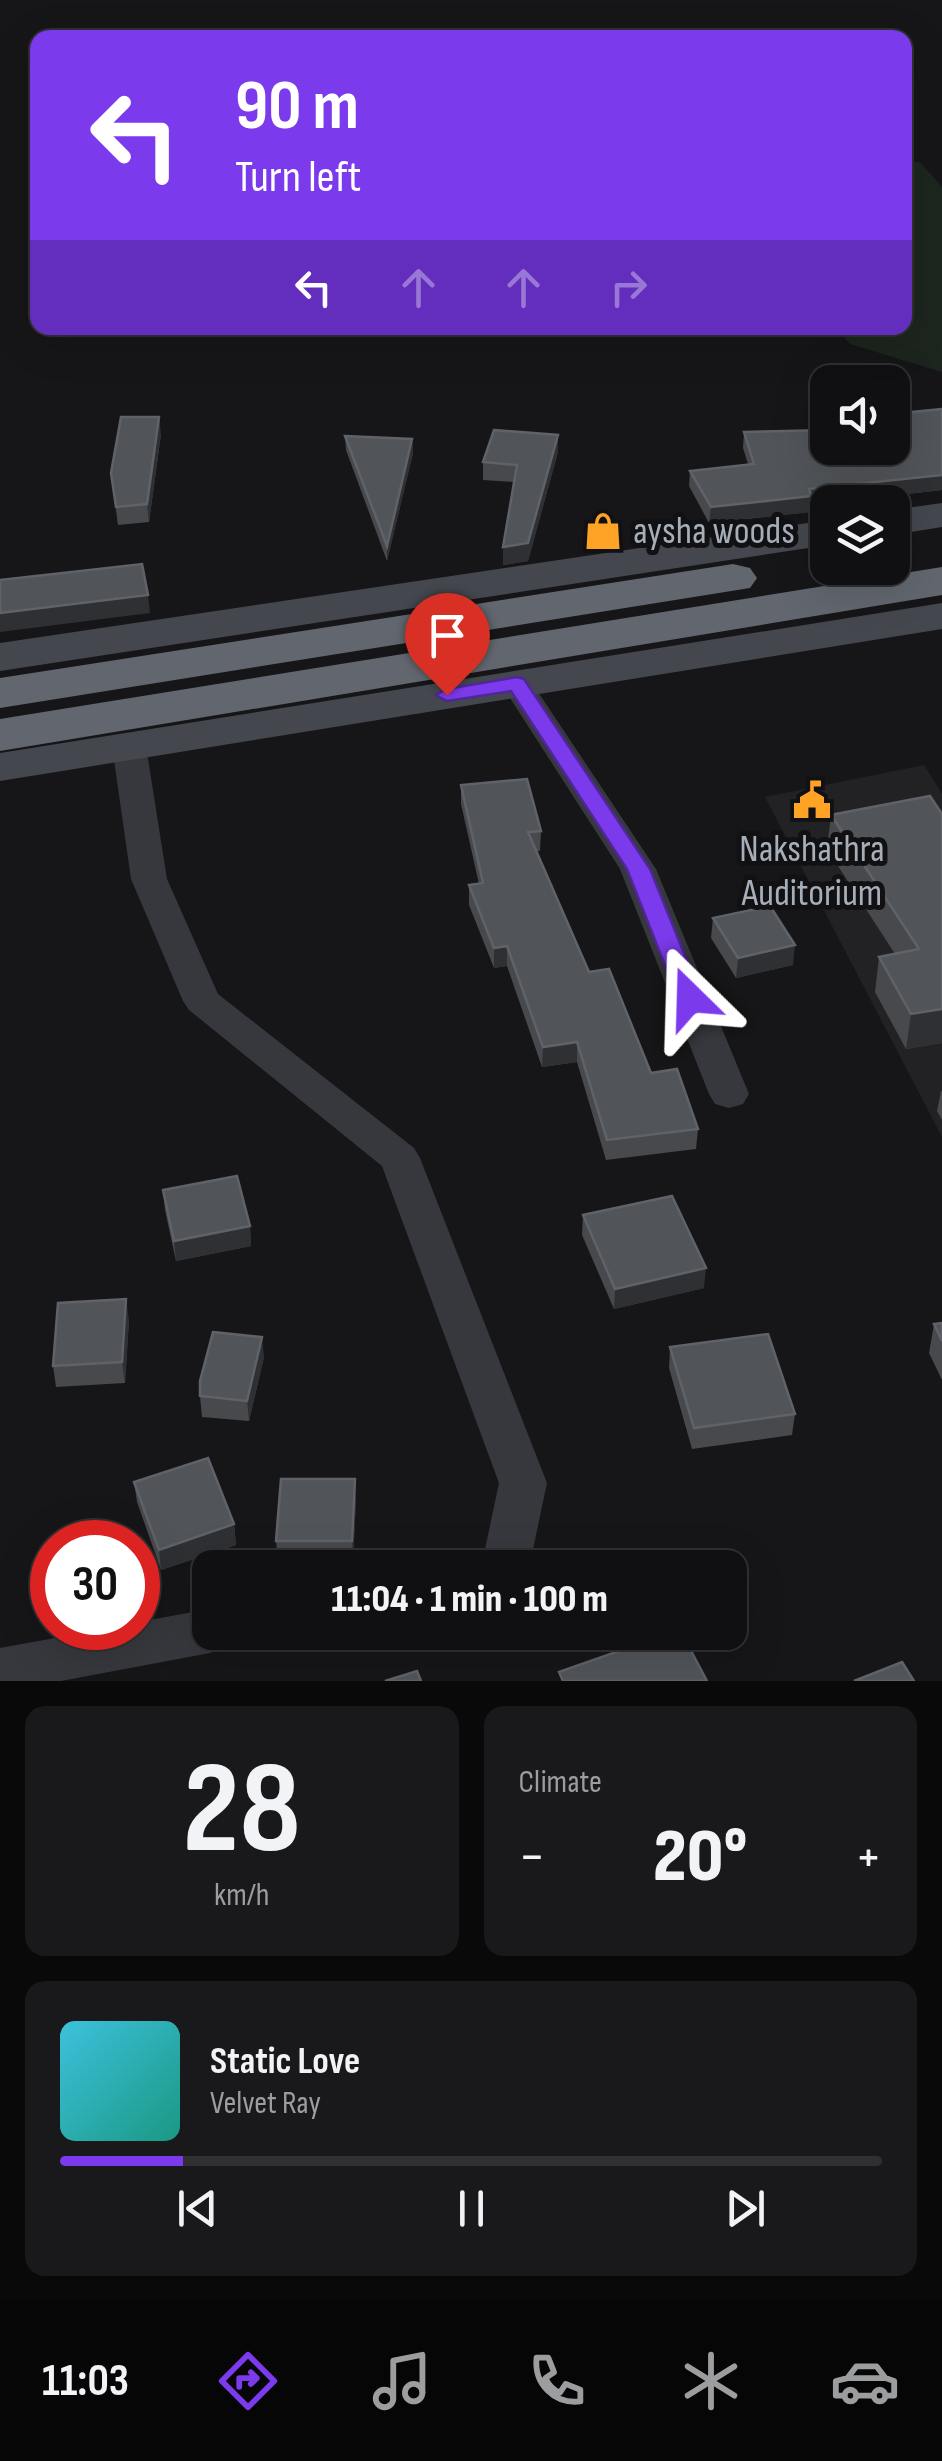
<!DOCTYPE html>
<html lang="en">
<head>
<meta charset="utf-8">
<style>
  :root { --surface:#101012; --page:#19191b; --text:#f1f3f6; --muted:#9c9d9f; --line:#303032; --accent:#7c3aed }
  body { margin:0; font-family:"Sofia Sans Condensed",sans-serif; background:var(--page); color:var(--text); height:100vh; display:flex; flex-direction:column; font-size:38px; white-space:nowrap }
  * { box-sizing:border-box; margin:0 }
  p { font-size:32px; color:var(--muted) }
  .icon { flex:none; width:55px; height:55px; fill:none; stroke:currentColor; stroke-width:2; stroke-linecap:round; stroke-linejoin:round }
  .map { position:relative; height:1681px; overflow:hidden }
  .drawer { display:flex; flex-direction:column; gap:25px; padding:25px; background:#09090a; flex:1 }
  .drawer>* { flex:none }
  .guide { position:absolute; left:30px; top:30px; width:882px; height:305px; border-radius:20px; box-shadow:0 10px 40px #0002,0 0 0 2px var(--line); background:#7c3aed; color:#fff; overflow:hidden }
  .controls { position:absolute; left:810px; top:365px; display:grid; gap:20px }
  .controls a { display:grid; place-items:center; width:100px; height:100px; border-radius:20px; background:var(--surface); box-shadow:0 10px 40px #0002,0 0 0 2px var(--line); font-size:50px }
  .speed { position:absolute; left:30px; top:1520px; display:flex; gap:20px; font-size:50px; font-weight:700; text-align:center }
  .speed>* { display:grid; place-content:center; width:130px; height:130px; border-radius:50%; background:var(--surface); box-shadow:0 10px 40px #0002,0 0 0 2px var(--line); line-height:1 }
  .speed .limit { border:15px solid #d22; background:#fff; color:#111 }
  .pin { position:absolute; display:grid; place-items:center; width:85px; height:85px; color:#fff; margin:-102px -42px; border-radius:50% 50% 50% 0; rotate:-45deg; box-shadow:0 0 10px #0007 }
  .pin .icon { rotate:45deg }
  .me { position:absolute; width:110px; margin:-55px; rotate:338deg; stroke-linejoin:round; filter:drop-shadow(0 0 8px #0008) }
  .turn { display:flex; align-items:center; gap:35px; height:210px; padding:0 40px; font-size:45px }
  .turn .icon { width:130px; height:130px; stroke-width:2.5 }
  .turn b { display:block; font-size:70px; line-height:85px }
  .lanes { display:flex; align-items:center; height:95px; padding:0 40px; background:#0003; justify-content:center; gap:50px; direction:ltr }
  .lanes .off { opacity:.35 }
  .big { font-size:75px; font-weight:800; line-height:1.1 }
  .drawer .tile { flex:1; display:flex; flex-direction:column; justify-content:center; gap:15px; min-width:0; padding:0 35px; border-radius:20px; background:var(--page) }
  .drawer .dial { align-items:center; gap:0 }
  .dial b { font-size:130px; line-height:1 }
  .song { display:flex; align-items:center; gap:30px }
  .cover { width:120px; height:120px; border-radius:15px; background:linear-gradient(135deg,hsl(190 70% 55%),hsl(170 70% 35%)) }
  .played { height:10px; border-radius:5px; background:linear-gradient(90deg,var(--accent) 15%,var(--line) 15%) }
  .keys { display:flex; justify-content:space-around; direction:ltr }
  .heat { display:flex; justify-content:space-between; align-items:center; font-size:55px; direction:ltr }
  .drawer .tiles { flex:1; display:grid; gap:25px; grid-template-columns:1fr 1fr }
  .tile:last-child { grid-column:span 2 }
  .trip { position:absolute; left:192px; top:1550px; width:555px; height:100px; border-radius:20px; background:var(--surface); box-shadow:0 10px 40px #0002,0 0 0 2px var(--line); font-weight:800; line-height:100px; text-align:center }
  .dock { display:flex; height:160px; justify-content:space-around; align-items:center; background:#060607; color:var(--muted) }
  .dock .icon { width:70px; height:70px }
  .dock .on { color:var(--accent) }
  .dock b { font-size:45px; color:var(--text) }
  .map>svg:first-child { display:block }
  .built { fill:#222225 }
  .green { fill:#1d261e }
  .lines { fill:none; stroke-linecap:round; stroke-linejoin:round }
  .street { fill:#36383d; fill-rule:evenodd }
  .secondary { fill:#44474e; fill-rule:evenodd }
  .highway { fill:#62676f; fill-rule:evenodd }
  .wall { fill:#47494d }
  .shaded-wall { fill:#2f3033 }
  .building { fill:#515459; stroke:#5f6268; stroke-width:2.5 }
  .route { fill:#7c3aed; stroke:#51269a; stroke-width:2.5 }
  .labels { text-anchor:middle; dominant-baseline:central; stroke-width:10; stroke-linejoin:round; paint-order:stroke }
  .poi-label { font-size:38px; fill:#a6aeb9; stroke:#111113; text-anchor:start }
</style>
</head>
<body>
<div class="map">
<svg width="942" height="1681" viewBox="0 0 942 1681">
  <rect width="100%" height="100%" fill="#161618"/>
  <path class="built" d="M 924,765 L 942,794 L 942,1137 L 765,797 Z"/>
  <path class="green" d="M 905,161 L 920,162 L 942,187 L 942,372 L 850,344 L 840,332 L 842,328 L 905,328 Z"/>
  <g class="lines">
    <path class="street" d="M 517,674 L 528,677 L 656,869 L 749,1094 L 743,1104 L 729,1108 L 715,1104 L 709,1094 L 620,869 L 501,684 L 506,677 Z
      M 129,736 L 141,739 L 146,746 L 167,879 L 218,994 L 414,1148 L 420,1158 L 547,1483 L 529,1568 L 481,1568 L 499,1483 L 382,1166 L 189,1010 L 183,1001 L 131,879 L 112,746 L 117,739 Z
      M 210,1609 L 210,1632 L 234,1632 L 228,1646 L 210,1653 L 61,1681 L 0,1681 L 0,1648 L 110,1628 L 138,1628 L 138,1622 Z"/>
    <path class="secondary" d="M 942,503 L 942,527 L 892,535 L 892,510 Z
      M 828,520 L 828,545 L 0,671 L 0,643 Z
      M 942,603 L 942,629 L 0,781 L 0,753 Z"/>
    <path class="highway" d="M 733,564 L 750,568 L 757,578 L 750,588 L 0,708 L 0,678 Z
      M 942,567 L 942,595 L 0,751 L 0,719 Z"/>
  </g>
  <path class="wall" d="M 820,392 L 828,392 L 828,428 L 819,408 Z
    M 942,409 L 942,490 L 811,505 L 810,512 L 709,523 L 689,486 L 690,471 L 748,464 L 743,448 L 744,432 L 828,448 Z
    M 161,434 L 149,522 L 118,525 L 111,473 Z
    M 558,435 L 558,452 L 528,561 L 503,565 L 514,482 L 483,480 L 483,462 Z
    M 345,436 L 412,439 L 413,453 L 387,561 L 346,450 Z
    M 461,785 L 541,831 L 540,851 L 536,851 L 589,972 L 651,1073 L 698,1129 L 696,1149 L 606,1160 L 577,1062 L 542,1067 L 507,966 L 494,968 L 469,905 L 469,885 L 479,884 L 461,804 Z
    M 942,814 L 942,1043 L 906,1049 L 875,992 L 879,957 L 895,954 L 827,849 L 831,815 Z
    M 713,918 L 793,965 L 736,978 L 711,938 Z
    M 941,1091 L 942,1091 L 942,1120 L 937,1111 Z
    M 163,1190 L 250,1226 L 251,1246 L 176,1261 L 165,1210 Z
    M 583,1215 L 704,1288 L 614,1309 L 582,1235 Z
    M 129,1320 L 125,1383 L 56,1387 L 53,1366 Z
    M 942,1323 L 942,1380 L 929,1353 L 934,1324 Z
    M 670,1347 L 795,1414 L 792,1435 L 692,1449 L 669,1368 Z
    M 264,1357 L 249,1421 L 202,1417 L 200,1396 Z
    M 134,1482 L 234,1524 L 236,1545 L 161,1570 L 137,1502 Z
    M 356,1499 L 353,1561 L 278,1562 L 276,1541 Z"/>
  <path class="shaded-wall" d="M 159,417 L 161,434 L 149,522 L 147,504 Z
    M 558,435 L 558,452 L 528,561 L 503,565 L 503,547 Z
    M 412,439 L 413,453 L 387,561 L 387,546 Z
    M 942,475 L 942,490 L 811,505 L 810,512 L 709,523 L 711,507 L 809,489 Z
    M 148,595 L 150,613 L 0,632 L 0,613 Z
    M 795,945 L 793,965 L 736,978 L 738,958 Z
    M 507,946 L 507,966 L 494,968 L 494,948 Z
    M 942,1009 L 942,1043 L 906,1049 L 911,1014 Z
    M 577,1042 L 577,1062 L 542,1067 L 543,1047 Z
    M 250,1226 L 251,1246 L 176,1261 L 174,1241 Z
    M 706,1268 L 704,1288 L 614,1309 L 615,1289 Z
    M 126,1299 L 129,1320 L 125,1383 L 122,1362 Z
    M 262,1337 L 264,1357 L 249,1421 L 247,1401 Z
    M 355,1479 L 356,1499 L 353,1561 L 352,1541 Z
    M 234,1524 L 236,1545 L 161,1570 L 159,1550 Z"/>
  <path class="building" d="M 820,392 L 828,392 L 828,409 Z
    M 942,409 L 942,475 L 809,489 L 812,496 L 711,507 L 690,471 L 754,464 L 744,432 L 828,430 L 828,448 L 892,448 L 892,414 Z
    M 121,417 L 159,417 L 147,504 L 116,507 L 111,473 Z
    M 494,430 L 558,435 L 528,543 L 503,547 L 517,465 L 483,462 Z
    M 345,436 L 412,439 L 387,546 Z
    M 142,564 L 148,595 L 0,613 L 0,580 Z
    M 527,779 L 541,831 L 528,832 L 589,972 L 609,969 L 651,1073 L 677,1069 L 698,1129 L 607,1140 L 577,1042 L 543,1047 L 507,946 L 494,948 L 469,885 L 483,883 L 461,785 Z
    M 930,796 L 942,814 L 942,1009 L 911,1014 L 879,957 L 919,949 L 831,815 Z
    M 770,906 L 795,945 L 738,958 L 713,918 Z
    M 237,1176 L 250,1226 L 174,1241 L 163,1190 Z
    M 672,1196 L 706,1268 L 615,1289 L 583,1215 Z
    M 126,1299 L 122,1362 L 53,1366 L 58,1303 Z
    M 942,1323 L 942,1341 L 934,1324 Z
    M 213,1332 L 262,1337 L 247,1401 L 200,1396 L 200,1381 Z
    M 768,1334 L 795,1414 L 694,1428 L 670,1347 Z
    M 208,1458 L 234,1524 L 159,1550 L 134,1482 Z
    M 281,1479 L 355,1479 L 352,1541 L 276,1541 Z
    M 673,1632 L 681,1632 L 707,1681 L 563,1681 L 559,1672 Z
    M 902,1662 L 914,1681 L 854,1681 Z
    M 417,1671 L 421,1681 L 385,1681 Z"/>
  <path class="route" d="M 517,677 L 524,679 L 650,869 L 702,998 L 699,1003 L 681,1003 L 678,998 L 627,869 L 511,691 L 447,701 L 436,695 L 447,689 Z"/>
  <defs>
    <g id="shop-bare" transform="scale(3)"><path d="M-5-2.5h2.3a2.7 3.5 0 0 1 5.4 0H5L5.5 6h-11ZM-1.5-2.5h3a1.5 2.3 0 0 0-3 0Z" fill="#ffa327" stroke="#111113" stroke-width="2.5" paint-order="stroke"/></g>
    <g id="civic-bare" transform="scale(3)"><path d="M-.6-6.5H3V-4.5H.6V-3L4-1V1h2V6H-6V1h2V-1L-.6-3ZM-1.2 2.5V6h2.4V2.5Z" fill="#ffa327" stroke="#111113" stroke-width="2.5" paint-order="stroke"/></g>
  </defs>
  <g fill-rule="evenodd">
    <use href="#shop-bare" x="603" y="531"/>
    <use href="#civic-bare" x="812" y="800"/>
  </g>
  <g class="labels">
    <g class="poi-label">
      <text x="633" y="531">aysha woods</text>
      <text x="812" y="849" text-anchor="middle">Nakshathra<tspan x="812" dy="44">Auditorium</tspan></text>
    </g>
  </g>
</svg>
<div class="controls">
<a><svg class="icon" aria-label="sound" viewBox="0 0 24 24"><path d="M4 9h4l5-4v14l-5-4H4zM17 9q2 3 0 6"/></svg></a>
<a><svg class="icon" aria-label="layers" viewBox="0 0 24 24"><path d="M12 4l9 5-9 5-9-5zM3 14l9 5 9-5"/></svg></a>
</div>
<div class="speed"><div class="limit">30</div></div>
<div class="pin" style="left:447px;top:695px;background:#d93025"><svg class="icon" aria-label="arrive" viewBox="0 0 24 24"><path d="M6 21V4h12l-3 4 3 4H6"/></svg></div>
<svg class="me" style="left:690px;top:998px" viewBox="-20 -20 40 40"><path d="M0-17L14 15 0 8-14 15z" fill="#7c3aed" stroke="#fff" stroke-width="4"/></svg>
<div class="trip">11:04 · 1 min · 100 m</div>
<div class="guide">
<div class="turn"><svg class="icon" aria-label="left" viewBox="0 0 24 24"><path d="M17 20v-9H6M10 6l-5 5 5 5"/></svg><div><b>90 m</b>Turn left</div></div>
<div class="lanes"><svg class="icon" aria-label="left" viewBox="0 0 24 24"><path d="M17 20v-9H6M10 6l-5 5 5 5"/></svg><svg class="icon off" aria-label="ahead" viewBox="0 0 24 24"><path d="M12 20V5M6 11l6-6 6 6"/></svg><svg class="icon off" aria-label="ahead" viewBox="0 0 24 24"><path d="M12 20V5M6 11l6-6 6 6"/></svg><svg class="icon off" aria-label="right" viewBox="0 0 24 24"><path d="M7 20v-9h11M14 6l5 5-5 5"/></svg></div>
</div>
</div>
<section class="drawer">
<div class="tiles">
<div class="tile dial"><b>28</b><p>km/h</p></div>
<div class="tile"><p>Climate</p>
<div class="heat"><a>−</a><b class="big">20°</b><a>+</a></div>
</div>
<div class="tile">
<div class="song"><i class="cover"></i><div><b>Static Love</b><p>Velvet Ray</p></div></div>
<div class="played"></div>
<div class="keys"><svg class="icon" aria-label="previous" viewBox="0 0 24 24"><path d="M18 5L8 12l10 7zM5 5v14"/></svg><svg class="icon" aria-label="pause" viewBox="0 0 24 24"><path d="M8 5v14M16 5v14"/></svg><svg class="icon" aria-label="next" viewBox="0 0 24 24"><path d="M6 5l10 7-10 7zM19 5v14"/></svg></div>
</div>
</div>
</section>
<nav class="dock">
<b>11:03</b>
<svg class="icon on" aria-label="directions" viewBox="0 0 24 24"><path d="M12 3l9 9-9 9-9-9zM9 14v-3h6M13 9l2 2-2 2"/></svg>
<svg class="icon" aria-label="music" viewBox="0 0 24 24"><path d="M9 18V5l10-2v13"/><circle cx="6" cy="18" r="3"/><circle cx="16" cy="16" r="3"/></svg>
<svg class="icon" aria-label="phone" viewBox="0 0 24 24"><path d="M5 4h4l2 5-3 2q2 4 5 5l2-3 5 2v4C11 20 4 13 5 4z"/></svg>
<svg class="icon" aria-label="climate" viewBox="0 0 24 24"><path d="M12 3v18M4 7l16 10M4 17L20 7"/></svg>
<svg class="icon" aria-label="car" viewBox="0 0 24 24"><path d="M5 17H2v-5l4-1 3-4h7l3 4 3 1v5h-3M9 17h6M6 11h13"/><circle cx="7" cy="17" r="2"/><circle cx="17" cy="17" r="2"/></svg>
</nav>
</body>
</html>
